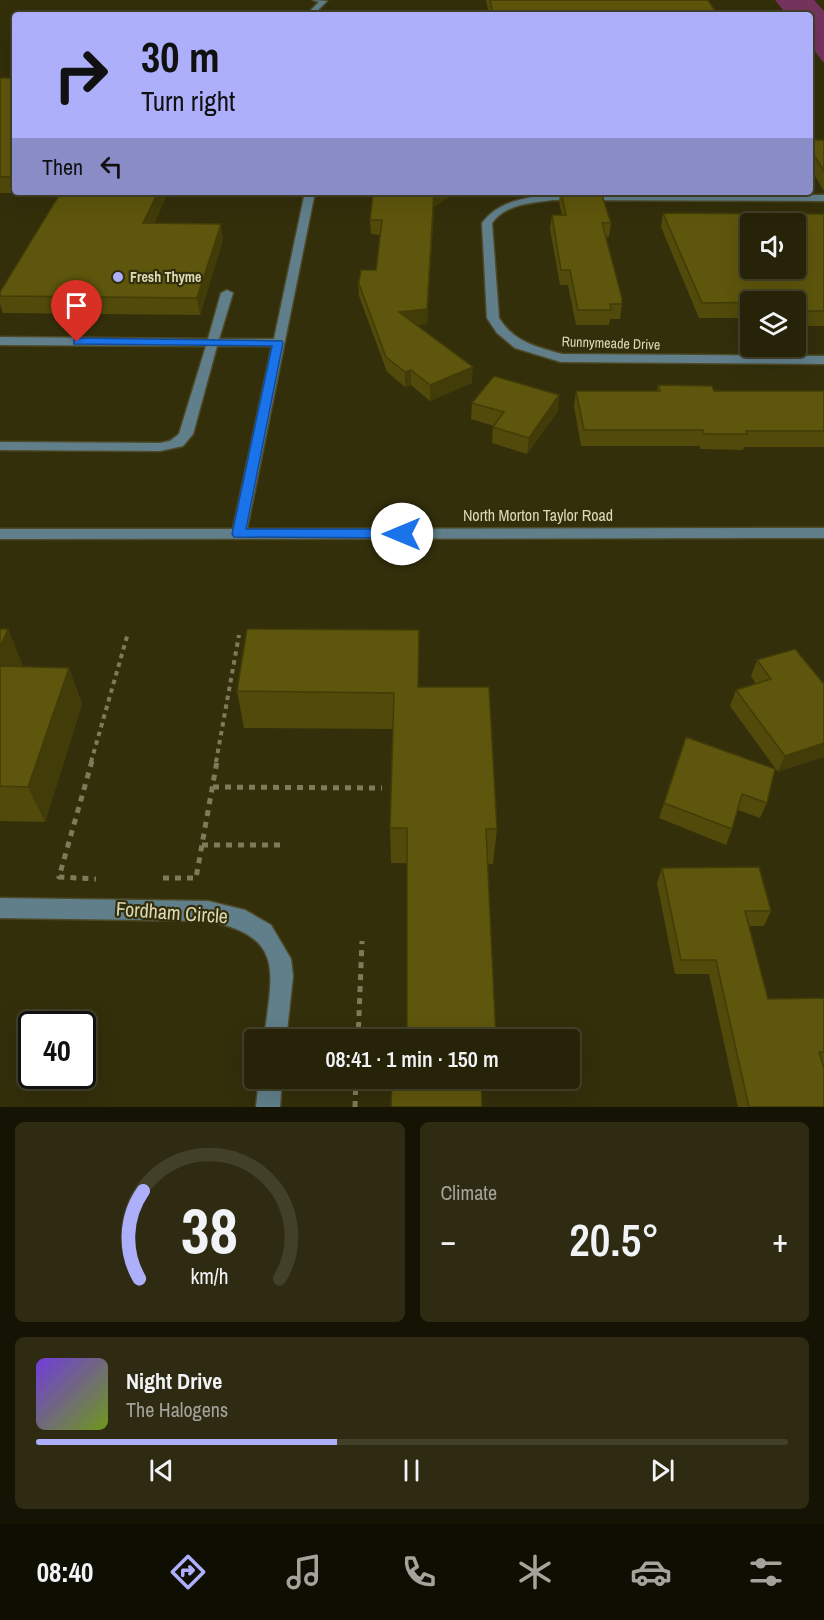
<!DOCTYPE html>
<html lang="en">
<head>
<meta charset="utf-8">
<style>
  :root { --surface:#262308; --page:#2e2b12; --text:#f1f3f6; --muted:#a4a49c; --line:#424029; --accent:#adaffb }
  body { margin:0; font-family:"Archivo Narrow",sans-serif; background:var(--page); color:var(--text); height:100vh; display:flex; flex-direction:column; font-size:22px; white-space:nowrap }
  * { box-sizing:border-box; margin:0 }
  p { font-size:20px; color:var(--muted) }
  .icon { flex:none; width:33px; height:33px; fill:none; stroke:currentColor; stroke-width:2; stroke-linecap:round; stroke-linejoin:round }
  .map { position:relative; height:1107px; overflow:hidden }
  .panel { display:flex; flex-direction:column; gap:15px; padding:15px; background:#151304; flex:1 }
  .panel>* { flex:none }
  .banner { position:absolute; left:12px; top:12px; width:801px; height:183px; border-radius:6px; box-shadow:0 6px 24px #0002,0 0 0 2px var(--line); background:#adaffb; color:#111; overflow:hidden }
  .tools { position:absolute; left:740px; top:213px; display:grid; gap:12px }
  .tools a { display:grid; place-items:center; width:66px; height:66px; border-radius:6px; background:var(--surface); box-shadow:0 6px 24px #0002,0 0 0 2px var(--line); font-size:30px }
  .speed { position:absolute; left:18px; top:1011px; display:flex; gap:12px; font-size:30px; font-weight:700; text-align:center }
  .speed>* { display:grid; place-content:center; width:78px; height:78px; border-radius:50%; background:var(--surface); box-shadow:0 6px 24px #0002,0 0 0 2px var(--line); line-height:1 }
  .speed .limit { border:3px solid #111; border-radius:9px; background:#fff; color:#111 }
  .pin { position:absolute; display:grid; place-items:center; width:51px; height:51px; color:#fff; margin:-62px -26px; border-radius:50% 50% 50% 0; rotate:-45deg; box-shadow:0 0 6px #0007 }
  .pin .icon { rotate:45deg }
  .me { position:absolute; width:66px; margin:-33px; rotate:270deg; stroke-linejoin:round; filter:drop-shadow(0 0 4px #0008) }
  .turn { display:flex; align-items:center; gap:21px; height:126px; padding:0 30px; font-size:27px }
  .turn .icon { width:78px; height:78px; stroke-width:2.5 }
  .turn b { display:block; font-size:42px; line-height:51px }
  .then { display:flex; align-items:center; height:57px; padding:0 30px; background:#0003; gap:12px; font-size:22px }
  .big { font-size:45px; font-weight:600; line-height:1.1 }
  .panel .widget { flex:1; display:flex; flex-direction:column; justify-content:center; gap:9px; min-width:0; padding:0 21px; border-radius:9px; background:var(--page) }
  .panel .dial { align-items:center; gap:0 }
  .dial svg { height:156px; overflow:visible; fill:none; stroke:var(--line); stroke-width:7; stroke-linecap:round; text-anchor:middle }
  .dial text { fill:var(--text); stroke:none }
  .song { display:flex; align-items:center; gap:18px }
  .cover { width:72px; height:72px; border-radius:9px; background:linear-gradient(135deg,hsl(260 70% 55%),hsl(80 70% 35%)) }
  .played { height:6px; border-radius:3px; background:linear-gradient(90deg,var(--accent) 40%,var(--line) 40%) }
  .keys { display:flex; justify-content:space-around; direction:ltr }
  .heat { display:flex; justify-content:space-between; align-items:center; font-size:33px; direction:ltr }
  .panel .tiles { flex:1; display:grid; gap:15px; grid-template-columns:1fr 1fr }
  .widget:last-child { grid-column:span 2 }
  .trip { position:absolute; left:244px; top:1029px; width:336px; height:60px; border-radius:6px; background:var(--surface); box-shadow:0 6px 24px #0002,0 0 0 2px var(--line); font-weight:600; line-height:60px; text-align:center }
  .menu { display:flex; height:96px; justify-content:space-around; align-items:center; background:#0f0e03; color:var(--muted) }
  .menu .icon { width:42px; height:42px }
  .menu .on { color:var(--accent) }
  .menu b { font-size:27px; color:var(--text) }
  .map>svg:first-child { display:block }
  .green { fill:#75345e }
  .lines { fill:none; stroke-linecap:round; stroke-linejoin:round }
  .minor-casing { stroke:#4e4a27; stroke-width:3 }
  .path-far1 { stroke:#7f7b59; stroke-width:4; stroke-dasharray:4.5 4.5; stroke-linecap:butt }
  .path { stroke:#7f7b59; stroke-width:5; stroke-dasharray:6 6; stroke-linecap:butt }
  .minor { fill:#607f8b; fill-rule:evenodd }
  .wall { fill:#514a0a }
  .shaded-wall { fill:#423c08 }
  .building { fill:#5e560c; stroke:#423c08; stroke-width:1.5; fill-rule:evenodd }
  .route { fill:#1a73e8; stroke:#114b97; stroke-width:1.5 }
  .poi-dot { fill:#adaffb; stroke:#332f0b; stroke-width:2 }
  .labels { text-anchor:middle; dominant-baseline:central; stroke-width:4.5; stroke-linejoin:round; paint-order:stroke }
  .far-poi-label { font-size:14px; font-weight:bold; fill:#dcd9b8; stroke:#332f0b; text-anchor:start }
  .far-street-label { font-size:14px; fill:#dcd9b8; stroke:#332f0b }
  .street-label { font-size:16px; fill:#dcd9b8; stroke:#332f0b }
  .near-street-label { font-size:20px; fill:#dcd9b8; stroke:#332f0b }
</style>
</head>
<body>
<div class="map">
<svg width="824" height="1107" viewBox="0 0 824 1107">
  <rect width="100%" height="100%" fill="#332f0b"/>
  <path class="green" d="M 775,0 L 814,0 L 824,11 L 824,63 L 810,45 L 810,15 L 787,15 Z"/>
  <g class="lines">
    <g class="minor-casing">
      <path id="minor" d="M 313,0 L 327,1 L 313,15 L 306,15 L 319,2 Z
        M 305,192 L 315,192 L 247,529 L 824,528 L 824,538 L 0,539 L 0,529 L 233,529 L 272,346 L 217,346 L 193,434 L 183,446 L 160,451 L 0,450 L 0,442 L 160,443 L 170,441 L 179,434 L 206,346 L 0,345 L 0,337 L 208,339 L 221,293 L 227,290 L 233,293 L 219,339 L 274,339 Z
        M 553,194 L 824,195 L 824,201 L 553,200 C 531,203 506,204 492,223 L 499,318 C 514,342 536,347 562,354 L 824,356 L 824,364 L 561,362 L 515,348 L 497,333 L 487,318 L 482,223 C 499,200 526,198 553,194 Z
        M 0,898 L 208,901 L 245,910 L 271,925 L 291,959 L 293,976 L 286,1040 L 264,1040 C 271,975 288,937 208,921 L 0,918 Z
        M 259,1078 L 282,1078 L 280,1107 L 256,1107 Z"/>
    </g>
    <path class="path-far1" d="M 91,762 L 128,633
      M 216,762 L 239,635"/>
    <path class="path" d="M 92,761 L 59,877 L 96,879
      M 213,787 L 382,788
      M 202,845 L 285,845
      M 163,878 L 196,878 L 217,761
      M 358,1040 L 362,941
      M 355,1107 L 356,1078"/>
    <use href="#minor" class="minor"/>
  </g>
  <path class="wall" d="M 486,0 L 708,0 L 718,15 L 489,15 Z
    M 0,78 L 15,78 L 15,192 L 168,192 L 154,224 L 223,240 L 200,315 L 3,313 L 0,304 L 0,292 L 60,193 L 0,193 Z
    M 810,140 L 824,140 L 824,191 L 810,168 Z
    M 377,192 L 457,192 L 434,207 L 427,324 L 417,325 L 472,383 L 430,401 L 411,385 L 405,387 L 387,372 L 359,296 L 358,281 L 359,282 L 376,270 L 380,235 L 371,234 L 370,220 Z
    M 560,192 L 611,223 L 609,237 L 606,237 L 622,304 L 620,319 L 610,319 L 609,325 L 576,325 L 568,285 L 560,285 L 550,229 L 552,215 L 562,215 L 559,202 Z
    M 663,213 L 824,214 L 824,326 L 795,326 L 795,302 L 750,302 L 750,318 L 699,318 L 661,227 Z
    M 658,385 L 714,391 L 824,391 L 824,447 L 744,447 L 743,450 L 700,449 L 700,446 L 581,446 L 574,406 L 576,391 L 657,391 Z
    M 559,395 L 558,411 L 527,454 L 492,443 L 493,427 L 494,426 L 471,419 L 472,403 Z
    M 0,629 L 8,629 L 23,667 L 69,668 L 82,704 L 45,822 L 0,821 Z
    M 757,660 L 824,684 L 778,772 L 730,706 L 736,690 L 756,684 L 751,676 Z
    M 419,687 L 497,829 L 493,864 L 391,863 L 390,828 L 393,729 L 244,728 L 237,691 Z
    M 686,737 L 767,803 L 760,818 L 738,810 L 732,829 L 726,845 L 659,818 Z
    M 662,868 L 771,911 L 764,926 L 749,926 L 768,999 L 824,998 L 824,1064 L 823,1064 L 824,1107 L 738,1107 L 709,974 L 675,974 L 657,883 Z
    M 392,1078 L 493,1078 L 492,1080 L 481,1081 Z"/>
  <path class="shaded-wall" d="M 158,192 L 168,192 L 147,240 L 143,223 Z
    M 436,192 L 457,192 L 434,207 L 427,324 L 400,327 L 399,312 L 434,193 Z
    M 221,224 L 223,240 L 200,315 L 197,298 Z
    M 473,367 L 472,383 L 430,401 L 430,385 Z
    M 411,370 L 411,385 L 405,387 L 405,372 Z
    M 559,395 L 558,411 L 527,454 L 529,438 Z
    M 8,629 L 23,666 L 9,703 L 0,683 L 0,648 Z
    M 69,668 L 82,704 L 45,822 L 28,787 Z
    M 824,743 L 824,757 L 778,772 L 785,756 Z"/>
  <path class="building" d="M 490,0 L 708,0 L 718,15 L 504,15 L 504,14 L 493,14 Z
    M 0,78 L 15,78 L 15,177 L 0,177 Z
    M 810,140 L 824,140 L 824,171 L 810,149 Z
    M 61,192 L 158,192 L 143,223 L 221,224 L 197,298 L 0,296 L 0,292 Z
    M 377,192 L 436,192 L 434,193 L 427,309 L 399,312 L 473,367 L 430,385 L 411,370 L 405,372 L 386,357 L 358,281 L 359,282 L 361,270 L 376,270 L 382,220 L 370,220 L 373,194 Z
    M 561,192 L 601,192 L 611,223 L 602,223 L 622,298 L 622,304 L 610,304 L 611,310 L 578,310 L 570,270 L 561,270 L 552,215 L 566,215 Z
    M 663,213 L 824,214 L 824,311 L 795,311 L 795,302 L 702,303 ZM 750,224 L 795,224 L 795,268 L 750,268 Z
    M 494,376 L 559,395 L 529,438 L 493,427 L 504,412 L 472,403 Z
    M 658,385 L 712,386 L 714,391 L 824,391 L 824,431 L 746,431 L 747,434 L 704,434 L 703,430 L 584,430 L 576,391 L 660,391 Z
    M 0,629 L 8,629 L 0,648 Z
    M 247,629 L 419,630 L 418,687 L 489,687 L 497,829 L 486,829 L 496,1040 L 407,1040 L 407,828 L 390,828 L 394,693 L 237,691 Z
    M 795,649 L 824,684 L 824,743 L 785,756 L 736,690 L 771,679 L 757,660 Z
    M 0,666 L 69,668 L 28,787 L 0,786 Z
    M 686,737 L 775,769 L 767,803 L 742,794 L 732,829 L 664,803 Z
    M 759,867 L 771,911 L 745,911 L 768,999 L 824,998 L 824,1052 L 819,1052 L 824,1068 L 824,1107 L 749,1107 L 716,960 L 681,960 L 662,868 Z
    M 392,1078 L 481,1078 L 482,1107 L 391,1107 Z"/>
  <path class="route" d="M 77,338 L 282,341 L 283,343 L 246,529 L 402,529 L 409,534 L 402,538 L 234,537 L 232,534 L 272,346 L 74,344 L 74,339 Z"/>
  <circle class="poi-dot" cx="118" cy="277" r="6"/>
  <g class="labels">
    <g class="far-poi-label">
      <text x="130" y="277">Fresh Thyme</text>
    </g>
    <g class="far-street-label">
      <text transform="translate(611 343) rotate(2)">Runnymeade Drive</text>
    </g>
    <g class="street-label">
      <text x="538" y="515">North Morton Taylor Road</text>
    </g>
    <g class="near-street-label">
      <text transform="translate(172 912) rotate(4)">Fordham Circle</text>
    </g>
  </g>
</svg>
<div class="tools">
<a><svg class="icon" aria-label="sound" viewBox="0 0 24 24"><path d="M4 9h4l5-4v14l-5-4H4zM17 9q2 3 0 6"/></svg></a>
<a><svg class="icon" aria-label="layers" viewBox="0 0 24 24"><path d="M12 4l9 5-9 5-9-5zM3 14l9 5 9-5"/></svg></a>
</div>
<div class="speed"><div class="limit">40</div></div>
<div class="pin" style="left:77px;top:342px;background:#d93025"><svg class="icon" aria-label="arrive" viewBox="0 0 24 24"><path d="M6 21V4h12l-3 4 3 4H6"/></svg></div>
<svg class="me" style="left:402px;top:534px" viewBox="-20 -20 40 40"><circle r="19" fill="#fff"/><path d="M0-13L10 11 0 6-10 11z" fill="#1a73e8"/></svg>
<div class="trip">08:41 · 1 min · 150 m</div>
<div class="banner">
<div class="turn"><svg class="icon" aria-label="right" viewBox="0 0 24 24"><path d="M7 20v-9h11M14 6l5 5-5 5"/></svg><div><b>30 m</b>Turn right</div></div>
<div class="then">Then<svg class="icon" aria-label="left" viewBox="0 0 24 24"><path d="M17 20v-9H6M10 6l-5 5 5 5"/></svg></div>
</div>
</div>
<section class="panel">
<div class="tiles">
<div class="widget dial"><svg viewBox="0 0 100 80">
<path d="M14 69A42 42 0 1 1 86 69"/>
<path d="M14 69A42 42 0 0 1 16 24" stroke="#adaffb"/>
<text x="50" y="56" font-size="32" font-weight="700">38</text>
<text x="50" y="72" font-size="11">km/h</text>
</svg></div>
<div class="widget"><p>Climate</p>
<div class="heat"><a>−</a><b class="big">20.5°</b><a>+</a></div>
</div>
<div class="widget">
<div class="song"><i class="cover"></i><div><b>Night Drive</b><p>The Halogens</p></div></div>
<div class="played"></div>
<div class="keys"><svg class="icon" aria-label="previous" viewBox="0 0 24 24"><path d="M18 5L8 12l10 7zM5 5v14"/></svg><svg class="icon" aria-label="pause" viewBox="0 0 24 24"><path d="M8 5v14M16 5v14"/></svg><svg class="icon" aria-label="next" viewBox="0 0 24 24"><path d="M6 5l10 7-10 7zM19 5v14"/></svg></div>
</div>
</div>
</section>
<nav class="menu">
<b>08:40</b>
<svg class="icon on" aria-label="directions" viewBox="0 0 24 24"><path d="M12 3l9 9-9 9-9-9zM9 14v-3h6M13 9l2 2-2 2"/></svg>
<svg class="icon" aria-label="music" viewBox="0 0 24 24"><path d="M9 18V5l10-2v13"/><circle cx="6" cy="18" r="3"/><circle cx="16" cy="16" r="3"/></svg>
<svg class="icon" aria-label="phone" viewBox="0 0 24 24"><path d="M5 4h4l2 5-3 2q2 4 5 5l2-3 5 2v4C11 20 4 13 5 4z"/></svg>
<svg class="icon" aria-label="climate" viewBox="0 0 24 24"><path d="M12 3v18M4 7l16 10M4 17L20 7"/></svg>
<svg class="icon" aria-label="car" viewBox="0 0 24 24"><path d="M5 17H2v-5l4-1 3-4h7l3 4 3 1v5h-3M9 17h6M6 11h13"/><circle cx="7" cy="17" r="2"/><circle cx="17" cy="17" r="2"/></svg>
<svg class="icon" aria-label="filters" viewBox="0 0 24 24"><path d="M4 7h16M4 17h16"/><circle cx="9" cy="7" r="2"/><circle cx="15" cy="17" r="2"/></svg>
</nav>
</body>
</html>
